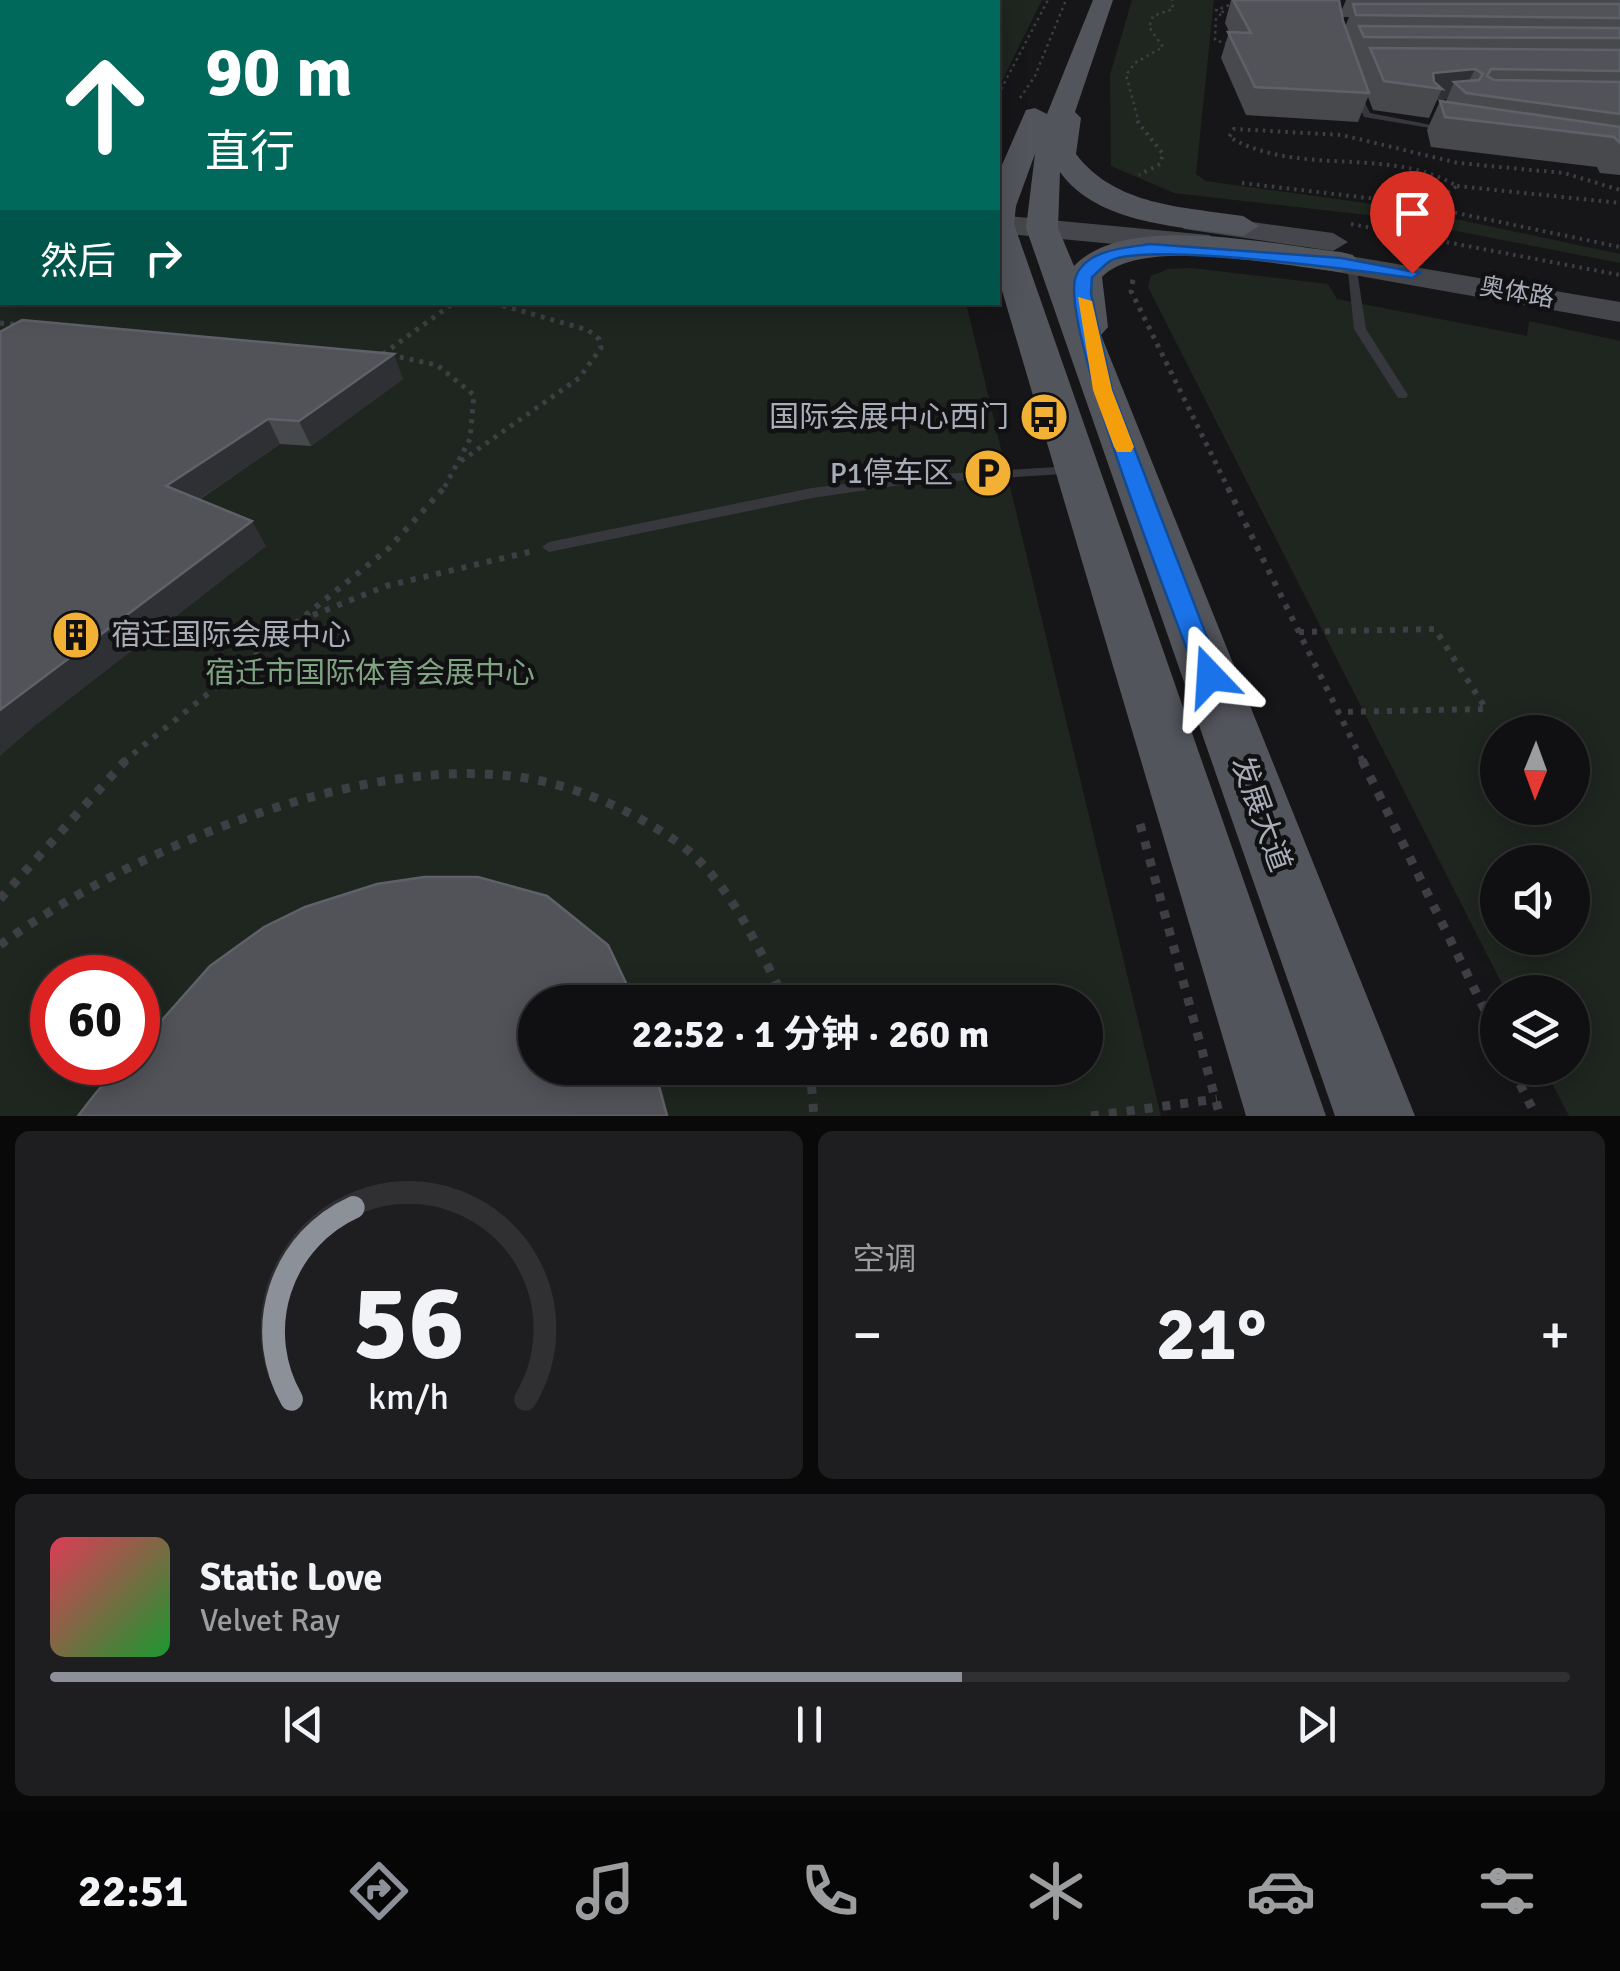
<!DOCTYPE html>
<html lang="zh">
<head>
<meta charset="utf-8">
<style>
  :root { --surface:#101012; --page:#1e1e20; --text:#f1f3f6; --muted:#9c9d9f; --line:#303032; --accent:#8c9099 }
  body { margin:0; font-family:Signika,"Noto Sans SC",sans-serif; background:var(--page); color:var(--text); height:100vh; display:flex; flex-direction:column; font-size:38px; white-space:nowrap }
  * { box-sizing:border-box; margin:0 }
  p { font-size:32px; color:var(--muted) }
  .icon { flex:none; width:55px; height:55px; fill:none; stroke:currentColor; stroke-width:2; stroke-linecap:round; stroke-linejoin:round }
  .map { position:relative; height:1116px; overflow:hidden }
  .details { display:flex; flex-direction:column; gap:15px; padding:15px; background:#09090a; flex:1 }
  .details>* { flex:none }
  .hud { position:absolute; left:0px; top:0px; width:1000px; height:305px; box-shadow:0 5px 25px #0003,0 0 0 2px var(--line); background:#00695c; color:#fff; overflow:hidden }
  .needle { width:65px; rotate:181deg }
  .controls { position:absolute; left:1480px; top:715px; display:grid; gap:20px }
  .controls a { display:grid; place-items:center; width:110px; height:110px; border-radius:50%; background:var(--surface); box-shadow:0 5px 25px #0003,0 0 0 2px var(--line); font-size:50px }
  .speed { position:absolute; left:30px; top:955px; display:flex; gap:20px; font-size:50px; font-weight:700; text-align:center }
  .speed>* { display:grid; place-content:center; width:130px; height:130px; border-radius:50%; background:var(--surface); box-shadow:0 5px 25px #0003,0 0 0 2px var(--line); line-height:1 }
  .speed .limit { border:15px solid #d22; background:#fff; color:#111 }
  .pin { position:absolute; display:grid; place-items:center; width:85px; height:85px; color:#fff; margin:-102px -42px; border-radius:50% 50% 50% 0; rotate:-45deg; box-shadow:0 0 10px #0007 }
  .pin .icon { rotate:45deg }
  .me { position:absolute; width:110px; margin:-55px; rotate:340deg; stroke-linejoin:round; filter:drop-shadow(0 0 8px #0008) }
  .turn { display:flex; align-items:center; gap:35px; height:210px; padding:0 40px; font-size:45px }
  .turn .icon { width:130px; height:130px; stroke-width:2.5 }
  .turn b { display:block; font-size:70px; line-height:85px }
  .then { display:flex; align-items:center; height:95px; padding:0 40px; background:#0003; gap:20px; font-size:38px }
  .big { font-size:75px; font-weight:700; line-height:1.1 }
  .details .tile { flex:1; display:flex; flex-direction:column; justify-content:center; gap:15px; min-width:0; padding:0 35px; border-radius:15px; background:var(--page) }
  .details .dial { align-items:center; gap:0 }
  .dial svg { height:260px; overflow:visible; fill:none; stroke:var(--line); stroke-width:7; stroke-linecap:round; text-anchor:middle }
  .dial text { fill:var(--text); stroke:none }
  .song { display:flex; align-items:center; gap:30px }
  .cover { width:120px; height:120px; border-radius:15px; background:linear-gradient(135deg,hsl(350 70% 55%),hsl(130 70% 35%)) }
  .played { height:10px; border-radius:5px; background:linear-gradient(90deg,var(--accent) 60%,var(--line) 60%) }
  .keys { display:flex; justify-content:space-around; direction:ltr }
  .heat { display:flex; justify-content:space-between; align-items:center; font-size:55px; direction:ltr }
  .details .tiles { flex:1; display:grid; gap:15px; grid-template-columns:1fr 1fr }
  .tile:last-child { grid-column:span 2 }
  .trip { position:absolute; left:518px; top:985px; width:585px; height:100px; border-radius:50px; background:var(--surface); box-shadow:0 5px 25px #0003,0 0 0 2px var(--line); font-weight:700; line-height:100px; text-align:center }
  .tabs { display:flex; height:160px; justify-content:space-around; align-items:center; background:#060607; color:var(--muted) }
  .tabs .icon { width:70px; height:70px }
  .tabs .selected { color:var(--accent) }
  .tabs b { font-size:45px; color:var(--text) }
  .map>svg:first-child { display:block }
  .green { fill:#1e261f; fill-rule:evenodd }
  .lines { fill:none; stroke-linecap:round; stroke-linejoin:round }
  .path-far4 { stroke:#3d3f44; stroke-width:2.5; stroke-dasharray:2.5 4; stroke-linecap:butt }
  .path-far3 { stroke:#3d3f44; stroke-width:4; stroke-dasharray:2.5 5; stroke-linecap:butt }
  .path-far2 { stroke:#3d3f44; stroke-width:5; stroke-dasharray:4 6; stroke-linecap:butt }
  .path-far1 { stroke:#3d3f44; stroke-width:6; stroke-dasharray:5 8; stroke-linecap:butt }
  .path { stroke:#3d3f44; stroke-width:9; stroke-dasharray:8 10; stroke-linecap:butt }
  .service { fill:#37383d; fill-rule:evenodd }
  .minor { stroke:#37383d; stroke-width:32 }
  .secondary { fill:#45474d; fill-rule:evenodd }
  .primary { fill:#53555c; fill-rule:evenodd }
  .wall { fill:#47494d }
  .shaded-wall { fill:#2f3033 }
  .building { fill:#525359; stroke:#5f6168; stroke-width:2.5 }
  .route { fill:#1a73e8; stroke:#114b97; stroke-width:2.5 }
  .slow { fill:#f59e0b }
  .labels { text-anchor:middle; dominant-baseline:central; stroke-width:9; stroke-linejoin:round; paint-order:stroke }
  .far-street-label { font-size:25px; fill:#a8adb8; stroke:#111113 }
  .poi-label { font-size:30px; fill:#a8adb8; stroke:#111113; text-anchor:end }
  .park-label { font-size:30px; fill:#7fa381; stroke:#111113 }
  .street-label { font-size:30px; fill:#a8adb8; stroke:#111113 }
</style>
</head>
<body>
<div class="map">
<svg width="1620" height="1116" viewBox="0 0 1620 1116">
  <rect width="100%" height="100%" fill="#161618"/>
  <path class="green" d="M 306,0 L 1042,0 L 998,89 L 998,2 L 301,2 Z
    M 1132,0 L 1214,0 L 1196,174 L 1206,181 L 1408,209 L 1620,254 L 1620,263 L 1385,217 L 1174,193 L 1111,166 L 1110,75 Z
    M 0,179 L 2,302 L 966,303 L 1161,1116 L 0,1116 ZM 52,978 L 138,978 L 138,1062 L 52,1062 ZM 535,1002 L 1085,1002 L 1085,1068 L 535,1068 Z
    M 1192,268 L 1328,284 L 1337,299 L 1527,336 L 1529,321 L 1620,341 L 1620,1116 L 1569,1116 L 1544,1068 L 1572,1068 L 1572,992 L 1506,992 L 1148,287 L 1151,276 L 1168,269 ZM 1498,732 L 1572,732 L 1572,808 L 1498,808 ZM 1498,862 L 1572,862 L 1572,938 L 1498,938 Z"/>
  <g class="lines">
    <path class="path-far4" d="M 447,2 L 451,0
      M 1235,3 L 1216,10 L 1235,15
      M 1221,14 L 1216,18 L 1215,40 L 1233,46
      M 998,95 L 1048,0
      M 1020,98 L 1035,76 L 1066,0
      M 1139,123 L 1126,75 L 1135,63 L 1163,47 L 1149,27 L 1153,16 L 1173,9 L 1172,0"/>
    <path class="path-far3" d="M 1137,121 L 1163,154 L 1160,164 L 1139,175
      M 1242,183 L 1402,202 L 1434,202 L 1457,186 C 1386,145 1300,178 1229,137 L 1234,129 L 1342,135 L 1458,163 L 1564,173 L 1620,190
      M 1457,186 L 1620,203
      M 1418,205 L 1620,247
      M 1351,224 L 1620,275
      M 1132,282 L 1133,277"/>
    <path class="path-far2" d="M 1133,280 L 1131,291 L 1229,490
      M 0,323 L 19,325
      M 383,354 L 455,302
      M 390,355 L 437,365 L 474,395 L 470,439 L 443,490
      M 461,461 L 579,378 L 601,348 L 599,339 L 588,330 L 490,302"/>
    <path class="path-far1" d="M 1228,488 L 1363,762
      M 301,620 L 386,586 L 533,551
      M 1299,632 L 1435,629 L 1486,709 L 1337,712
      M 123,762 L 388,549 L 444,488"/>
    <path class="path" d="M 1362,760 L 1498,1037
      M 1140,824 L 1220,1116
      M 0,899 L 126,760
      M 0,945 C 130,850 368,749 531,779 C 584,789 632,811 676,841 C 729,879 757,946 786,1002
      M 810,1068 L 814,1116
      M 1512,1068 L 1536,1116
      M 1091,1116 L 1217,1099"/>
    <path class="service" d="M 1353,91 L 1359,91 L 1370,113 L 1452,129 L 1448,131 L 1364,117 Z
      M 0,251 L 2,251 L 2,257 L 0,258 Z
      M 1347,262 L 1356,264 L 1366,329 L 1408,395 L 1406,398 L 1398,398 L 1354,329 Z
      M 1073,466 L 1078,467 L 1080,470 L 1078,473 L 908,484 L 812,498 L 549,552 L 542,547 L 549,542 L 812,488 L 908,476 Z"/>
    <path class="minor" d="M 299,2 L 304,0"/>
    <path class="secondary" d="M 0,151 L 2,151 L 2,167 L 0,167 Z
      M 1194,214 L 1333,233 L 1348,242 L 1333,251 L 1184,229 L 1179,223 L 1184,217 Z
      M 998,215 L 1209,235 L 1224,244 L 1209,253 L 998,233 Z
      M 1297,247 L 1620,302 L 1620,322 L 1286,263 L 1282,256 Z"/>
    <path class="primary" d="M 1093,0 L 1113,0 L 1075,112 L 1081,118 L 1076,154 C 1115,206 1184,207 1243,216 L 1259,226 L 1243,236 C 1185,227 1097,225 1060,172 L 1058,228 L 1074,266 C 1126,211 1272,245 1341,252 L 1353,255 L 1358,262 L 1353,269 L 1341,272 C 1287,267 1141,235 1102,277 L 1108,327 L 1101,335 L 1415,1116 L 1335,1116 L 1026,228 L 1035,154 L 1016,206 L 1014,224 L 1326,1116 L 1246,1116 L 998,277 L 998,174 L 1026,110 L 1035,108 L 1047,114 Z"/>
  </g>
  <path class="wall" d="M 1231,0 L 1339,0 L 1343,21 L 1345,27 L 1349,17 L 1342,17 L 1341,12 L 1346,0 L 1620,0 L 1620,175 L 1600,173 L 1597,167 L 1431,147 L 1427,130 L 1440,101 L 1446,102 L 1447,99 L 1437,100 L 1429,118 L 1373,110 L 1368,97 L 1358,122 L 1246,115 L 1221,58 L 1229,32 L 1225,23 Z
    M 0,332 L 403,379 L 311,446 L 280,444 L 199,500 L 266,546 L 38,723 Z"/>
  <path class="shaded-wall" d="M 1475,69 L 1464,91 L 1454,82 L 1447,99 L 1437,100 L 1442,89 L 1428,87 L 1433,73 Z
    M 394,354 L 403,379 L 311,446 L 299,421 Z
    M 268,419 L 280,444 L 182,511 L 166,486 Z
    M 252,521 L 266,546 L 38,723 L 0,756 L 0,710 Z
    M 654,1068 L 656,1068 L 669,1116 L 667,1116 Z"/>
  <path class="building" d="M 1233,0 L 1339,0 L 1343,21 L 1369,93 L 1255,87 L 1228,32 L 1251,33 Z
    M 1353,4 L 1620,4 L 1620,18 L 1356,15 Z
    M 1359,26 L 1620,28 L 1620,38 L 1364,37 Z
    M 1370,48 L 1620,50 L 1620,71 L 1491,69 L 1487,76 L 1494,80 L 1620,82 L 1620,114 L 1466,93 L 1454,82 L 1479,80 L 1483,74 L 1475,69 L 1433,73 L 1434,82 L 1442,89 L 1384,81 Z
    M 1440,101 L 1620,127 L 1620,143 L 1614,137 L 1445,117 Z
    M 22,320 L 394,354 L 299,421 L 268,419 L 166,486 L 252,521 L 0,710 L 0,332 Z
    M 424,877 L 478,877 L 547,896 L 608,945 L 635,1002 L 535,1002 L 535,1068 L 654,1068 L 667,1116 L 78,1116 L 95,1094 L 123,1062 L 138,1062 L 138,1047 L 210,966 L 264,927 L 305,907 L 377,884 Z"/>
  <path class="route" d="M 1150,244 L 1341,258 L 1420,273 L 1412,278 C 1363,271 1145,241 1110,261 C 1104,265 1098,272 1092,277 L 1091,294 L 1112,390 L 1222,676 L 1210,686 L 1197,676 C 1174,614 1058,323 1076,276 C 1087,249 1126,248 1150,244 Z"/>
  <path class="slow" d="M 1078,297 L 1092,301 L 1112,390 L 1134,447 L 1131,452 L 1117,452 L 1114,447 L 1093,390 Z"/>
  <defs>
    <g id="bus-disc" transform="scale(2.5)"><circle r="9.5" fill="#f2b134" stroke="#111113"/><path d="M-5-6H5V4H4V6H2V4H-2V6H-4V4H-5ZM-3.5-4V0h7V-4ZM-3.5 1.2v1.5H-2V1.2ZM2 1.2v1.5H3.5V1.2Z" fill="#111"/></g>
    <g id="parking-disc" transform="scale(2.5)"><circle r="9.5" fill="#f2b134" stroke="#111113"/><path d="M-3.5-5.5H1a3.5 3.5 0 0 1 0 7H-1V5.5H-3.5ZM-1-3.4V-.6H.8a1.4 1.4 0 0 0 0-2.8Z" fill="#111"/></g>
    <g id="building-disc" transform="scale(2.5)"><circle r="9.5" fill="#f2b134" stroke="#111113"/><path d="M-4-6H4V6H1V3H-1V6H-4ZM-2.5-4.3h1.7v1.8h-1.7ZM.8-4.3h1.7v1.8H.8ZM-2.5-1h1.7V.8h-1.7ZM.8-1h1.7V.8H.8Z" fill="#111"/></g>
  </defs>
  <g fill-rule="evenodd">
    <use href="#bus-disc" x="1044" y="417"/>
    <use href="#parking-disc" x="988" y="473"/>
    <use href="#building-disc" x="76" y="635"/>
  </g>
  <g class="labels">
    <g class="far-street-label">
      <text transform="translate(1517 292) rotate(10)">奥体路</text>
    </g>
    <g class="poi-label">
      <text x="1009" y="417">国际会展中心西门</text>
      <text x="953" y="473">P1停车区</text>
      <text x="111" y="635" text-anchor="start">宿迁国际会展中心</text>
    </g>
    <g class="park-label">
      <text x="370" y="673">宿迁市国际体育会展中心</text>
    </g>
    <g class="street-label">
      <text transform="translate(1261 814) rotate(70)">发展大道</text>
    </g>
  </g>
</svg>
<div class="controls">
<a><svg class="needle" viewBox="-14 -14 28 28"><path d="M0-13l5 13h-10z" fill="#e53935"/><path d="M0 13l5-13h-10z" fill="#9c9d9f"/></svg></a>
<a><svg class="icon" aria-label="sound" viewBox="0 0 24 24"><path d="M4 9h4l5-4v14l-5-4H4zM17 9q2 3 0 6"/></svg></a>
<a><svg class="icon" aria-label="layers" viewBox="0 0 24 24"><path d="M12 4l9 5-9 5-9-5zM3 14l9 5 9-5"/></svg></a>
</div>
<div class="speed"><div class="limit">60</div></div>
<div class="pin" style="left:1412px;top:273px;background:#d93025"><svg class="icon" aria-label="arrive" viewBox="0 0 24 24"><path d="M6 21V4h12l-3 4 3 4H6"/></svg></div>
<svg class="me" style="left:1210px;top:676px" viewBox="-20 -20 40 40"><path d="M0-17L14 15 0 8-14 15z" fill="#1a73e8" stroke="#fff" stroke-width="4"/></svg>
<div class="trip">22:52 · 1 分钟 · 260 m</div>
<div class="hud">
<div class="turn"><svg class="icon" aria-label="ahead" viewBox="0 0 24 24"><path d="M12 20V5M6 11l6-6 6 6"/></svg><div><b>90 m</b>直行</div></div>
<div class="then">然后<svg class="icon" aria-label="right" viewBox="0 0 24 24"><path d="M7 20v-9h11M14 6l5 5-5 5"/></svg></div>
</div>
</div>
<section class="details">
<div class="tiles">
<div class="tile dial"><svg viewBox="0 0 100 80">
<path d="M14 69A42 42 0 1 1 86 69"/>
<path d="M14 69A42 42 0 0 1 33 10" stroke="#8c9099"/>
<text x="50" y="56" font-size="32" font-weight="700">56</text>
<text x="50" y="72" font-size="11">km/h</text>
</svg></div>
<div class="tile"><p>空调</p>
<div class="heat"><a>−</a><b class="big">21°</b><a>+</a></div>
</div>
<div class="tile">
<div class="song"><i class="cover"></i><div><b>Static Love</b><p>Velvet Ray</p></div></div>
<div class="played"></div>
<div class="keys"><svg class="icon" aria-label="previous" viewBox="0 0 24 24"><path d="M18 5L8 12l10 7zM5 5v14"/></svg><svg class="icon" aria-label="pause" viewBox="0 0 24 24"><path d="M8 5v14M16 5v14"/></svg><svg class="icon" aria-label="next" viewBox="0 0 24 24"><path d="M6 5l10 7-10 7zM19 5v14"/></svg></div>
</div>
</div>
</section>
<nav class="tabs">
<b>22:51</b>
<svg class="icon selected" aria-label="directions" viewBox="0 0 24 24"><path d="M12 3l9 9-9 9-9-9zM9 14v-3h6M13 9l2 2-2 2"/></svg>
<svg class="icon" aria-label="music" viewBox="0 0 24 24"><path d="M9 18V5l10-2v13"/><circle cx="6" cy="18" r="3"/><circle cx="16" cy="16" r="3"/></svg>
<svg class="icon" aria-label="phone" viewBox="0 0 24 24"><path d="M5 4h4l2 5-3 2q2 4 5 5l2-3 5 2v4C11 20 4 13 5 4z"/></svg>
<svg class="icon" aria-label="climate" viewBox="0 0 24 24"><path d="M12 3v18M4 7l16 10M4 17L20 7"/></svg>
<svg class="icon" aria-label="car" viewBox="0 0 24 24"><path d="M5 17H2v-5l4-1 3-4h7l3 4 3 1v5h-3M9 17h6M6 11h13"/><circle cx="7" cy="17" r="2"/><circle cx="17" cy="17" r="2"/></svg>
<svg class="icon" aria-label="filters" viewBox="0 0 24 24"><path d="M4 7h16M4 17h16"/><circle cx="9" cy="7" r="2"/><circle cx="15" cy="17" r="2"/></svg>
</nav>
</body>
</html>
